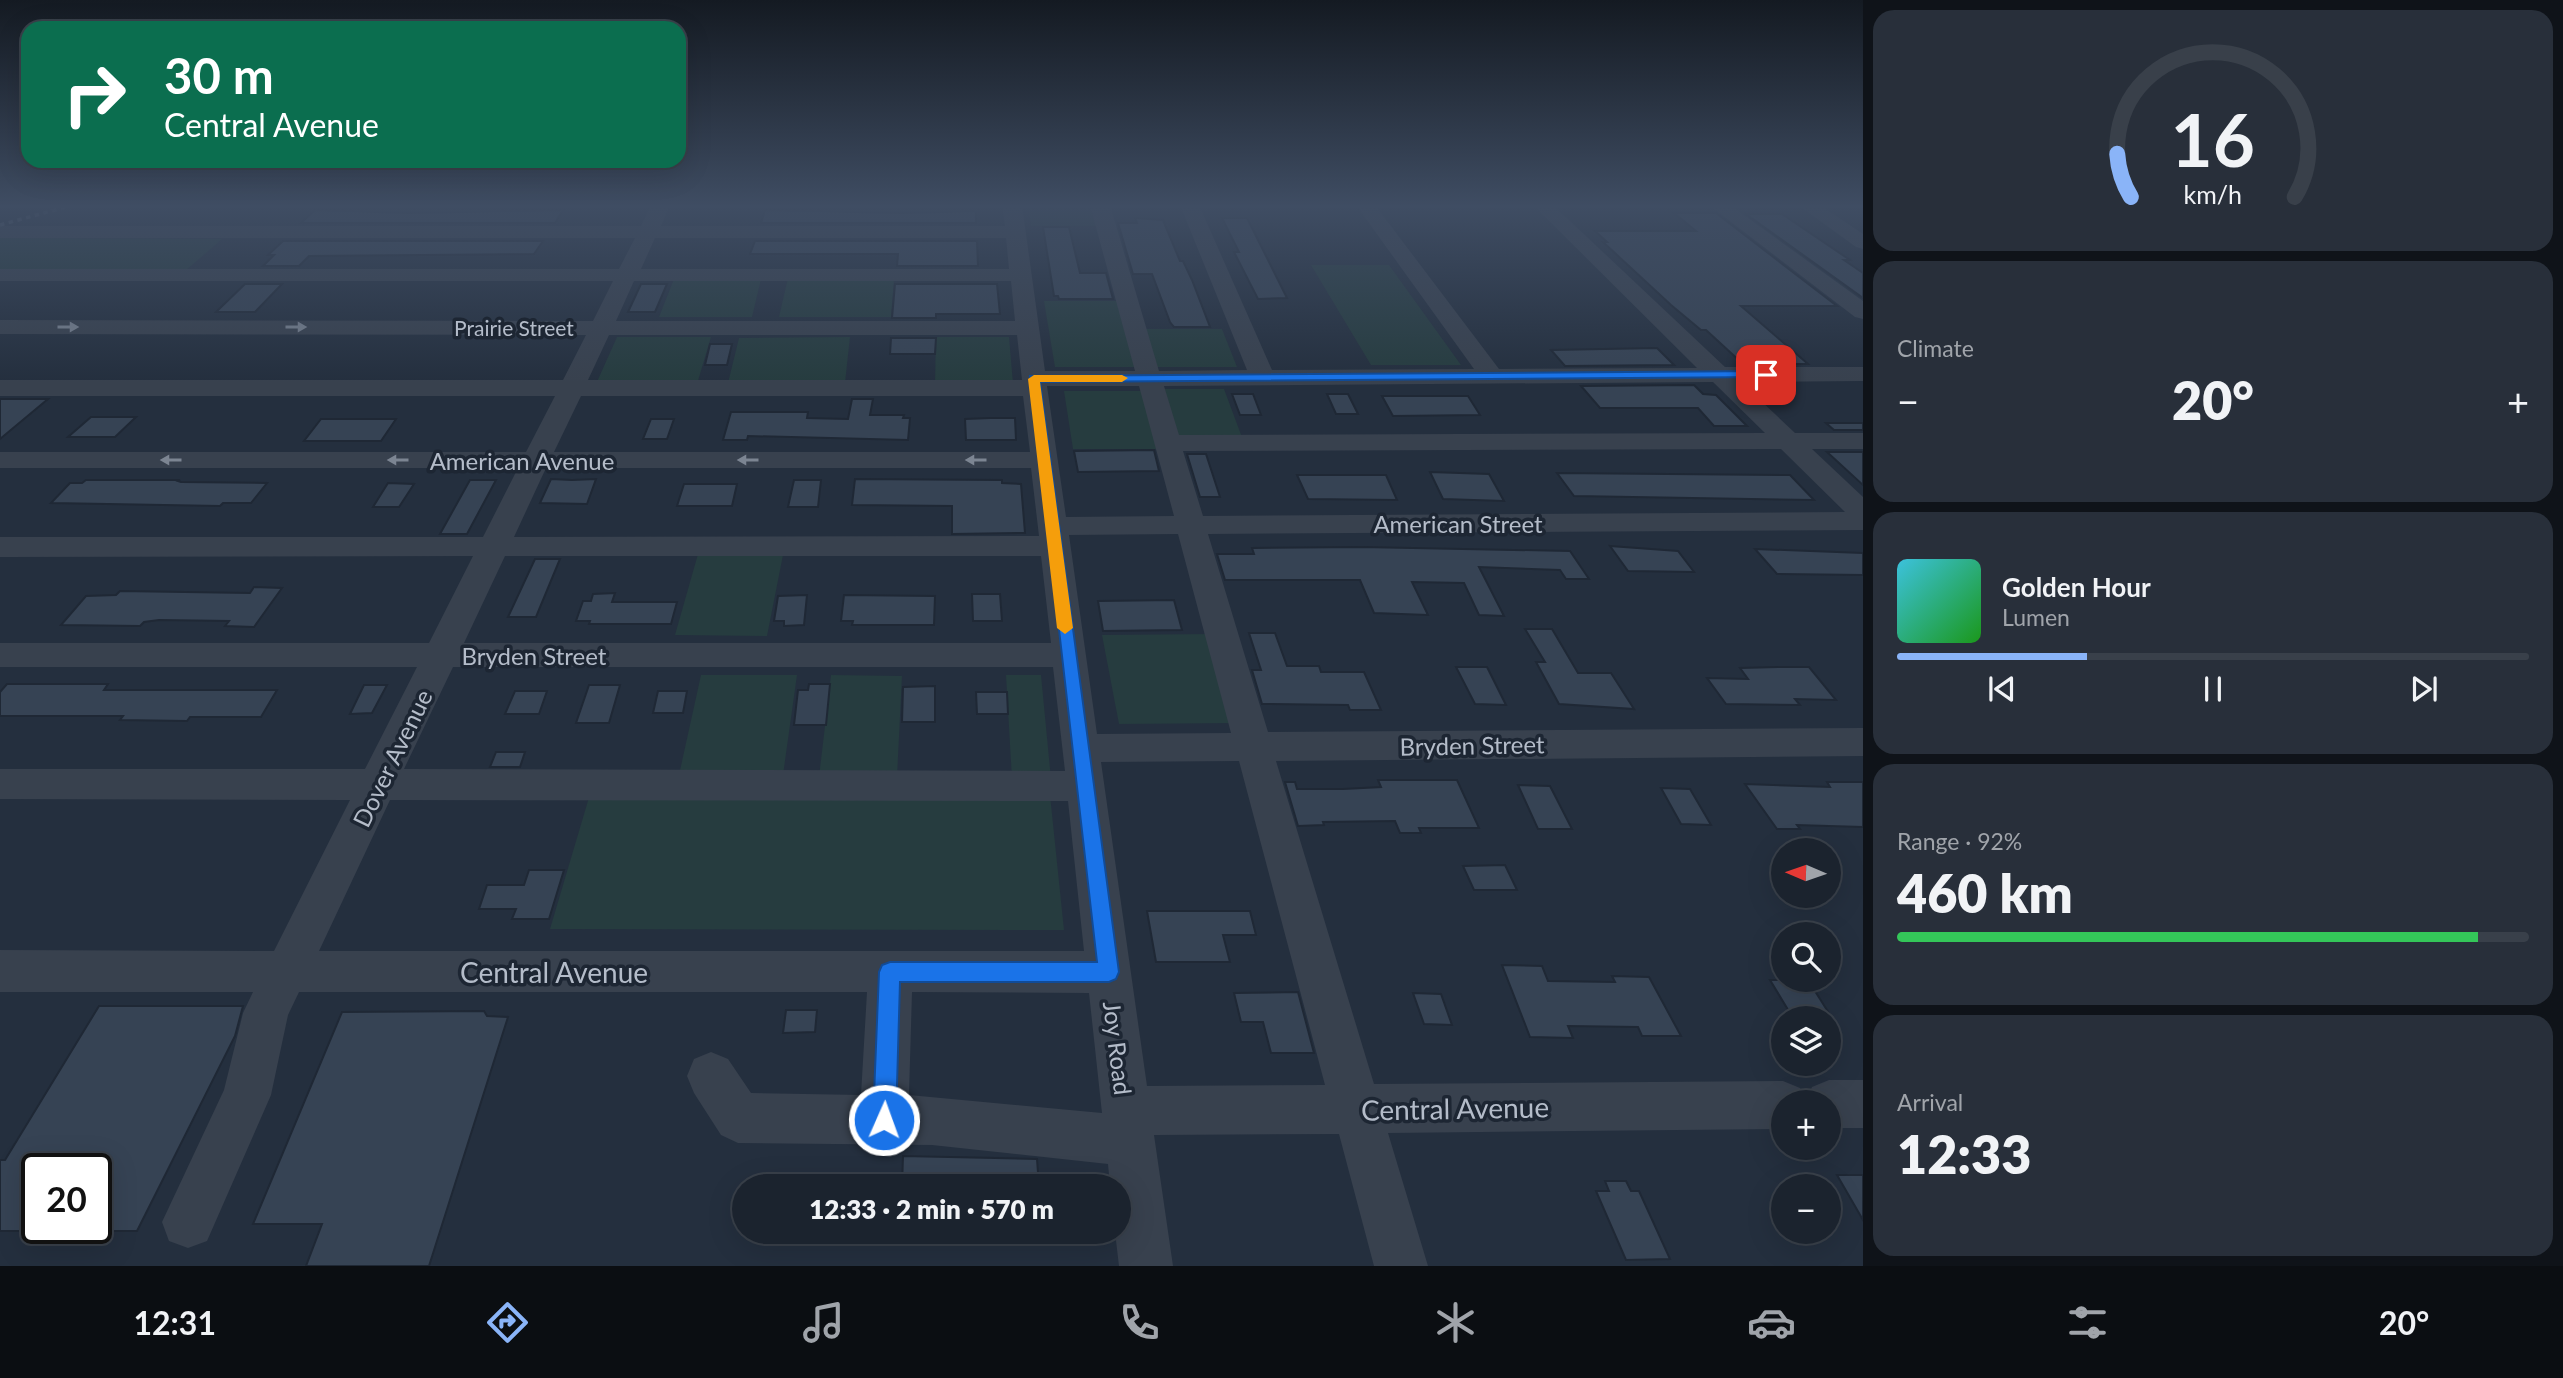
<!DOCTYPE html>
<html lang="en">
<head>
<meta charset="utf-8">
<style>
  :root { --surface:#1b232e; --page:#282f3a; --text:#f1f3f6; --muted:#a0a4aa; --line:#39404a; --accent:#8ab4f8 }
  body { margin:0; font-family:Lato,sans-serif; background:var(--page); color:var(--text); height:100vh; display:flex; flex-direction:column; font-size:26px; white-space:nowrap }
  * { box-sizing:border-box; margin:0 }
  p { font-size:23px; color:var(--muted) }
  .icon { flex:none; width:38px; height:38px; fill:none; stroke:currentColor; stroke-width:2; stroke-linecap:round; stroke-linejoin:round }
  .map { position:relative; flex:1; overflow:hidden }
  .side { display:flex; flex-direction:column; gap:10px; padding:10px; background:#0f1319; width:700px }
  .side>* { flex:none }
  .banner { position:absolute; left:21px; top:21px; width:665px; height:147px; border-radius:21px; box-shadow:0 7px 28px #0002,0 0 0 2px var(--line); background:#0b6e4f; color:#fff; overflow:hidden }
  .needle { width:46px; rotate:272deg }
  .controls { position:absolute; left:1771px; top:838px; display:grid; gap:14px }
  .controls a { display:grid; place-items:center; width:70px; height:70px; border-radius:50%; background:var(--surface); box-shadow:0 7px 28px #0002,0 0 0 2px var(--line); font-size:35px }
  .speed { position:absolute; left:21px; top:1153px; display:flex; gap:14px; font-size:35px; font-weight:700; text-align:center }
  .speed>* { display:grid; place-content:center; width:91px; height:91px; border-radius:50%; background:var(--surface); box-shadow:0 7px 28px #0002,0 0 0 2px var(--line); line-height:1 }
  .speed .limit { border:4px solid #111; border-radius:10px; background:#fff; color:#111 }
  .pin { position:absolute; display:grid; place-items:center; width:60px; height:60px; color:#fff; margin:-30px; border-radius:14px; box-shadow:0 4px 10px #0006 }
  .me { position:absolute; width:77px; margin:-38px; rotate:2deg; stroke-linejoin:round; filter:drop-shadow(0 0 5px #0008) }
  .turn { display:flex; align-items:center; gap:24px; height:147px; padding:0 28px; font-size:32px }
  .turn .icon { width:91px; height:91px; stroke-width:2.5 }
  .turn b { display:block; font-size:49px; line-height:60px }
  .big { font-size:52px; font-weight:800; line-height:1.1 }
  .side .widget { flex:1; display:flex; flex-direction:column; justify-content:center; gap:10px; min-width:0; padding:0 24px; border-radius:21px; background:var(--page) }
  .side .dial { align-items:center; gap:0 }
  .dial svg { height:182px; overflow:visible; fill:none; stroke:var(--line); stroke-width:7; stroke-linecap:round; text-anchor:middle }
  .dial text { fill:var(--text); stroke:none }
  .song { display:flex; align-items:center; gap:21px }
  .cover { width:84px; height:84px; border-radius:10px; background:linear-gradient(135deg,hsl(190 70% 55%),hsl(120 70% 35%)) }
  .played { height:7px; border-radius:4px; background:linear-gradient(90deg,var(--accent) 30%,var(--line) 30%) }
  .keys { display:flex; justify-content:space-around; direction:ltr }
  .heat { display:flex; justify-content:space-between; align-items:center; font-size:38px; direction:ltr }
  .charge { height:10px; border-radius:5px; background:linear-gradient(90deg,#34c759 92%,var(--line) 0) }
  .trip { position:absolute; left:732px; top:1174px; width:399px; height:70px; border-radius:35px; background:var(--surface); box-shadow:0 7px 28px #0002,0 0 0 2px var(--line); font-weight:800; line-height:70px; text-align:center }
  .dock { display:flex; height:112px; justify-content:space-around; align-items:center; background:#0b0e12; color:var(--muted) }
  .dock .icon { width:49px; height:49px }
  .dock .current { color:var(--accent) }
  .dock b { font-size:32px; color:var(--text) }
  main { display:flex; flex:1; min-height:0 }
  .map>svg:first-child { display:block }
  .green { fill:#263c3f }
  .building { fill:#364354; stroke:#1f2835; stroke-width:2 }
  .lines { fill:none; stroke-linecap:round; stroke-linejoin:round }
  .minor { fill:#38414e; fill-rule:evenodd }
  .rail { stroke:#5a6575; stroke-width:3.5; stroke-dasharray:4.5 4.5; stroke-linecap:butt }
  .oneway { fill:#7c8592 }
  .route { fill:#1a73e8; stroke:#114b97; stroke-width:2 }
  .slow { fill:#f59e0b }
  .labels { text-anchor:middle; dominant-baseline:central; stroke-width:7; stroke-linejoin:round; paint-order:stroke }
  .far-street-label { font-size:21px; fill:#b4bcc9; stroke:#1d2633 }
  .street-label { font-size:24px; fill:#b4bcc9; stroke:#1d2633 }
  .near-street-label { font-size:28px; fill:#b4bcc9; stroke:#1d2633 }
</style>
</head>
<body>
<main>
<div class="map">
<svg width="1863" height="1266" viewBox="0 0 1863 1266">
  <rect width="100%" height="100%" fill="#242f3e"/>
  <path class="green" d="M 1028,205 L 1090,205 L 1096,226 L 1031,226 Z
    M 0,238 L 222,239 L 184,272 L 0,272 Z
    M 1311,265 L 1389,265 L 1461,365 L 1371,365 Z
    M 788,278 L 894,279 L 891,317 L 779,317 Z
    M 674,279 L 761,279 L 752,317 L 659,317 Z
    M 1044,301 L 1117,301 L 1135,367 L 1055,367 Z
    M 1141,329 L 1222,329 L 1237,367 L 1152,367 Z
    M 617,337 L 711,337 L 697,384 L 596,384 Z
    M 850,337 L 845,383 L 728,383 L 739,338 Z
    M 936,337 L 1009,337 L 1013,383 L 935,383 Z
    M 1162,389 L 1224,389 L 1243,440 L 1177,440 Z
    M 1064,391 L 1148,391 L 1164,449 L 1073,449 Z
    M 698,554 L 783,555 L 767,636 L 675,635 Z
    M 1214,634 L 1240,723 L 1119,724 L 1102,635 Z
    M 701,675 L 797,675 L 783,775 L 679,775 Z
    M 831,675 L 902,676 L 897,777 L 819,777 Z
    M 1006,675 L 1041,675 L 1051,779 L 1012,779 Z
    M 590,794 L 1050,795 L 1064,930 L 550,929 Z"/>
  <path class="building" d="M 315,210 L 409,213 L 563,210 L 555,223 L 301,223 Z
    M 765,210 L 902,213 L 976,211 L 976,223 L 761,223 Z
    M 1674,213 L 1716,213 L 1837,306 L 1741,306 L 1808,364 L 1743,364 L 1706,330 L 1701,330 L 1671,305 L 1603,242 L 1607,242 L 1595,231 L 1696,231 Z
    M 1746,214 L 1782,214 L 1850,260 L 1844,260 L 1863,273 L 1863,298 Z
    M 1135,218 L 1163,220 L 1180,261 L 1183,261 L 1192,280 L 1210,327 L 1174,327 L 1170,322 L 1152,274 L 1133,274 L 1118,223 L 1137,223 Z
    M 1222,218 L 1247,218 L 1287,298 L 1258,299 L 1234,252 L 1239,252 Z
    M 1043,227 L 1069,227 L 1080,273 L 1106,273 L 1113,299 L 1059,299 L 1058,296 L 1054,296 Z
    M 283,241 L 543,241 L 534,254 L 309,256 L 299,266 L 263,266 L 274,255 L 268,255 Z
    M 755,241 L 977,241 L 978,266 L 897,266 L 898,254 L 750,254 Z
    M 245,284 L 282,284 L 255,312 L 216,312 Z
    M 641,284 L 667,284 L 655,312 L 628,312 Z
    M 895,284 L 997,284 L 1000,314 L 936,314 L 936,318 L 892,318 Z
    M 891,338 L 936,338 L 935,354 L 890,354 Z
    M 710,344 L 732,344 L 727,365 L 705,365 Z
    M 1657,348 L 1674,365 L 1565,366 L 1551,350 Z
    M 1694,385 L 1703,394 L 1716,395 L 1747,426 L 1714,426 L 1698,408 L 1600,408 L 1581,386 Z
    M 1232,394 L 1253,394 L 1261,415 L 1240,415 Z
    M 1327,394 L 1348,394 L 1358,414 L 1336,414 Z
    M 1382,396 L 1468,396 L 1480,415 L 1393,416 Z
    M 0,399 L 48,399 L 0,439 Z
    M 852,399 L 873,399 L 870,415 L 904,415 L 903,418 L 910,418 L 908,440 L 748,436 L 747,440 L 723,440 L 731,412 L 808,412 L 807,418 L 848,419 Z
    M 91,417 L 136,417 L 115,437 L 68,437 Z
    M 991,418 L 1015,418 L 1016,440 L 966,440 L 965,419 Z
    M 321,419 L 396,419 L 381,441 L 304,441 Z
    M 651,419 L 674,419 L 667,439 L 643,439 Z
    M 1826,423 L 1863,423 L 1863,430 L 1834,430 Z
    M 1154,450 L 1159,471 L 1078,472 L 1074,451 Z
    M 1827,452 L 1863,452 L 1863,485 Z
    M 1187,454 L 1206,454 L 1220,497 L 1200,497 Z
    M 1430,472 L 1489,474 L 1504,501 L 1443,499 Z
    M 1557,473 L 1790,475 L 1814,500 L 1574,496 Z
    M 1297,475 L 1386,475 L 1397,500 L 1308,499 Z
    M 551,479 L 572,480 L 596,479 L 587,504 L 540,503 Z
    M 855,479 L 1002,480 L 1002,483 L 1021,484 L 1025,533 L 952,534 L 952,506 L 852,505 Z
    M 86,480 L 180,480 L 178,481 L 181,482 L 267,483 L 251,503 L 223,503 L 220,506 L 51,503 L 70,483 L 82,483 Z
    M 470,480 L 496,480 L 467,534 L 440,534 Z
    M 794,480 L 821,480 L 818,507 L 788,507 Z
    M 388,483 L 414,484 L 399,507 L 373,507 Z
    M 684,484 L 737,484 L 732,506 L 677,506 Z
    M 1610,546 L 1678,551 L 1694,572 L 1628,571 Z
    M 1362,547 L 1570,551 L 1589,579 L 1566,579 L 1560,570 L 1479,567 L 1504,616 L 1479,615 L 1464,583 L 1412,582 L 1428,615 L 1374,613 L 1360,580 L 1225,580 L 1217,554 L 1254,554 L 1252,548 Z
    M 1755,549 L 1863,553 L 1863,575 L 1777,574 Z
    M 535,559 L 560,559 L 536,617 L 508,617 Z
    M 254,587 L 282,588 L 254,627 L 225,626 L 229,621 L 159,620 L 144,622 L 140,626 L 61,625 L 86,596 L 116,595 L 120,591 L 250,593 Z
    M 615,593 L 612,602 L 677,602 L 671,624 L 589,624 L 590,621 L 576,621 L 583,601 L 591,601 L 593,594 Z
    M 972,594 L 1000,594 L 1002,621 L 973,621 Z
    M 807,595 L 804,625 L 784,626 L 784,621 L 774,621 L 778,596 Z
    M 844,595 L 935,596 L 934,625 L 852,625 L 853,621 L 841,621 Z
    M 1174,600 L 1182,630 L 1103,631 L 1098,601 Z
    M 1525,629 L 1552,629 L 1578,673 L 1611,673 L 1634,709 L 1559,704 L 1536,662 L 1545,662 Z
    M 1249,633 L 1275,633 L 1287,666 L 1319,666 L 1321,672 L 1364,672 L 1381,710 L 1350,710 L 1348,705 L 1262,704 L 1252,670 L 1261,670 Z
    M 1456,667 L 1487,667 L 1506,705 L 1475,704 Z
    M 1778,667 L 1809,667 L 1836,700 L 1795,699 L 1800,705 L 1726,704 L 1707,678 L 1748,679 L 1740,668 Z
    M 7,684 L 108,684 L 104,690 L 277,690 L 261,717 L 190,717 L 187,721 L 120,720 L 123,716 L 0,716 L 0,692 Z
    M 809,684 L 830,684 L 826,725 L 794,725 L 798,690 L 808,690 Z
    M 364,685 L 387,685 L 372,713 L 350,714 Z
    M 589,685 L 620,685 L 609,723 L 576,723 Z
    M 935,686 L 935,722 L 902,722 L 903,687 Z
    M 515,691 L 547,691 L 539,714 L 505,714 Z
    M 658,691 L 687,691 L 683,713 L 653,713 Z
    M 976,692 L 1007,692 L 1008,714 L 977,714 Z
    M 496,752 L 525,752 L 520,767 L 490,767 Z
    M 1378,780 L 1457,780 L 1479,828 L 1419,828 L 1421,833 L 1400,833 L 1395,821 L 1323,822 L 1324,825 L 1298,826 L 1285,782 L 1295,782 L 1297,789 L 1343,789 L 1381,787 Z
    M 1827,782 L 1863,782 L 1863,827 L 1797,825 L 1800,829 L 1777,829 L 1745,784 L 1830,787 Z
    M 1518,785 L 1550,786 L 1572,829 L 1538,829 Z
    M 1661,788 L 1690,789 L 1711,825 L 1681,824 Z
    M 1505,865 L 1517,890 L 1474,890 L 1463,866 Z
    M 529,870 L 564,870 L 549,919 L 512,919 L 516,909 L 479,909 L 487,885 L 524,885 Z
    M 1147,911 L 1250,911 L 1256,935 L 1223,935 L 1230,962 L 1156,962 Z
    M 1502,965 L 1542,966 L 1548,981 L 1615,982 L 1612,976 L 1649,977 L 1681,1036 L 1642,1036 L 1638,1027 L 1568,1026 L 1573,1038 L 1530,1037 Z
    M 1770,980 L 1808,980 L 1832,1018 L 1793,1018 Z
    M 1298,992 L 1314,1053 L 1271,1053 L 1263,1022 L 1241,1022 L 1234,993 Z
    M 1413,993 L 1441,994 L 1452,1025 L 1424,1024 Z
    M 99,1006 L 243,1006 L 235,1036 L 137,1231 L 96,1231 L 96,1169 L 37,1169 L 37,1231 L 0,1231 L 0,1160 L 5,1160 Z
    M 786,1010 L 817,1010 L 815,1032 L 783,1033 Z
    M 484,1011 L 487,1016 L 508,1017 L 429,1266 L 306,1266 L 322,1224 L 253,1224 L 342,1012 Z
    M 903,1156 L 1037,1159 L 1039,1186 L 902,1186 Z
    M 1837,1175 L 1863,1175 L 1863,1220 Z
    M 1605,1181 L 1626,1181 L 1631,1191 L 1639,1191 L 1670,1259 L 1626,1260 L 1596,1191 L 1609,1191 Z"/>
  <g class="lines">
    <path class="minor" d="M 651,205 L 670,205 L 661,226 L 1005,226 L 1002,205 L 1022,205 L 1045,371 L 1135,371 L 1090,205 L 1110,205 L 1159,371 L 1247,370 L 1180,205 L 1199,205 L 1272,370 L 1474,369 L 1356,205 L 1375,205 L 1499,369 L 1697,368 L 1533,205 L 1553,205 L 1725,367 L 1863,367 L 1863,381 L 1741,382 L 1795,433 L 1863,433 L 1863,449 L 1812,449 L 1863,497 L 1863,530 L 1208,534 L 1268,732 L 1863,728 L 1863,756 L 1276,761 L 1374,1084 L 1783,1081 L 1800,1088 L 1806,1101 L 1812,1087 L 1829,1080 L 1863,1080 L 1863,1128 L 1829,1128 L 1829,1102 L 1783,1102 L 1783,1129 L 1388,1133 L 1428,1266 L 1374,1266 L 1339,1134 L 1154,1135 L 1173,1266 L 1119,1266 L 1115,1232 L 1118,1232 L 1118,1186 L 1110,1186 L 1108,1164 L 932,1145 L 738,1143 L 721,1135 L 694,1093 L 687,1076 L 694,1059 L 711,1052 L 728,1059 L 751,1093 L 861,1095 L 867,992 L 299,992 L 288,1015 L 271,1095 L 207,1241 L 188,1248 L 169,1241 L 162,1222 L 224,1090 L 243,1013 L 253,992 L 0,992 L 0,950 L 274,951 L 350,800 L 0,799 L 0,769 L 365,769 L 417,667 L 0,667 L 0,643 L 429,643 L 473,556 L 0,557 L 0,537 L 483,537 L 518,468 L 0,468 L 0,452 L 526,452 L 555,396 L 0,396 L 0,380 L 563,380 L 586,335 L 0,334 L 0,320 L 593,321 L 613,281 L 0,281 L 0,269 L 619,269 L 635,238 L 0,238 L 0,226 L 641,226 ZM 655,238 L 1006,238 L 1009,269 L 641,269 ZM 634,281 L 1011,281 L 1015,321 L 616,321 ZM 609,335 L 1017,335 L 1022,380 L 588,380 ZM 1713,382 L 1765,433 L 1179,435 L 1164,386 ZM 1047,386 L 1139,386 L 1174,516 L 1066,517 ZM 581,396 L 1023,396 L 1030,452 L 554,452 ZM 1781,449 L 1845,512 L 1203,516 L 1183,451 ZM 546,468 L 1031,468 L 1039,536 L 514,537 ZM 1178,534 L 1231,733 L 1097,734 L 1069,535 ZM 505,556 L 1041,556 L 1051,643 L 464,643 ZM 453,667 L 1053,667 L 1065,771 L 404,769 ZM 1239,761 L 1325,1085 L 1147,1086 L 1101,762 ZM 390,800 L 1068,801 L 1084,951 L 319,951 ZM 912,992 L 1089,993 L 1102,1113 L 909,1095 Z
      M 1709,205 L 1730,205 L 1863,301 L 1863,319 L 1855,317 Z
      M 1798,205 L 1820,205 L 1863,234 L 1863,249 L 1856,247 Z"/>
    <path class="rail" d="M 0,225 L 73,205"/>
  </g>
  <defs><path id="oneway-solid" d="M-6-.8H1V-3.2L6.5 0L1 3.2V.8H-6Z" transform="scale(1.75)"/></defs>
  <g class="oneway">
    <use href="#oneway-solid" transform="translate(68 327)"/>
    <use href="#oneway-solid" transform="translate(296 327)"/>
    <use href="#oneway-solid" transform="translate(171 460) rotate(-180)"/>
    <use href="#oneway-solid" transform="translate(398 460) rotate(-180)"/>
    <use href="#oneway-solid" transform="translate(748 460) rotate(-180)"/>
    <use href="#oneway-solid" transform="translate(976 460) rotate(-180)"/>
  </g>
  <linearGradient id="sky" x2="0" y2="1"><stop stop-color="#141a22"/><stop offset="0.54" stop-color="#3f4d63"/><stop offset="1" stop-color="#3f4d63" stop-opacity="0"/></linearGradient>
  <rect width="1863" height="382" fill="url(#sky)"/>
  <path class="route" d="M 1766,371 L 1770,372 L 1770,377 L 1040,382 L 1119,972 L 1116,979 L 1109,982 L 900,982 L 896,1120 L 893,1129 L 884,1132 L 876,1129 L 873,1120 L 879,972 L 882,965 L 890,962 L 1097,962 L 1030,376 Z"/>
  <path class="slow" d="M 1034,375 L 1122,375 L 1128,378 L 1122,382 L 1040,382 L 1073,628 L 1065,634 L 1057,628 L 1028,379 Z"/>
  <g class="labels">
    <g class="far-street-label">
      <text x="514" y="327">Prairie Street</text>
    </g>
    <g class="street-label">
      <text x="522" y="460">American Avenue</text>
      <text x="1458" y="523">American Street</text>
      <text x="534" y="655">Bryden Street</text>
      <text transform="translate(1472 745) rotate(-1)">Bryden Street</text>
      <text transform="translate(392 758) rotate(-64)">Dover Avenue</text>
      <text transform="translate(1118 1048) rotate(83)">Joy Road</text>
    </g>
    <g class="near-street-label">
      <text x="554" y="972">Central Avenue</text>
      <text transform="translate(1455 1108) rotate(-1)">Central Avenue</text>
    </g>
  </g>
</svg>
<div class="controls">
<a><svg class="needle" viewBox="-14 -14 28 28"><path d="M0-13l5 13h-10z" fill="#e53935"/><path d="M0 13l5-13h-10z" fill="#a0a4aa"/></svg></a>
<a><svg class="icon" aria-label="search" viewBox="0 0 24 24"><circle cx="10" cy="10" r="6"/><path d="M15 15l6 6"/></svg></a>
<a><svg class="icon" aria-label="layers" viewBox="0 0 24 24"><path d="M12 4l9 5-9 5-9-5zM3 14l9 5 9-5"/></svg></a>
<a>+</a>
<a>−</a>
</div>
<div class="speed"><div class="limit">20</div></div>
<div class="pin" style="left:1766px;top:375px;background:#d93025"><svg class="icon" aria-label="arrive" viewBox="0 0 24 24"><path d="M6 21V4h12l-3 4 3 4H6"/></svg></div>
<svg class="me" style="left:884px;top:1120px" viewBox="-20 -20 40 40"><circle r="17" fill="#1a73e8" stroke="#fff" stroke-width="3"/><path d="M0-11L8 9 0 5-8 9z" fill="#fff"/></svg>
<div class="trip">12:33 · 2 min · 570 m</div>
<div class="banner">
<div class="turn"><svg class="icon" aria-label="right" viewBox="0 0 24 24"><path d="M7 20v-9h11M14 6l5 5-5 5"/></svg><div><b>30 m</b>Central Avenue</div></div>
</div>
</div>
<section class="side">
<div class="widget dial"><svg viewBox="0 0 100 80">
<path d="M14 69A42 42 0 1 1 86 69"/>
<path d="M14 69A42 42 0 0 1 8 50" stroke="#8ab4f8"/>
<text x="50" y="56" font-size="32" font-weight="700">16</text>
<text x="50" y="72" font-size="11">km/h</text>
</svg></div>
<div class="widget"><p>Climate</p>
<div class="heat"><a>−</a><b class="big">20°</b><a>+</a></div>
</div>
<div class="widget">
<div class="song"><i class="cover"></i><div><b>Golden Hour</b><p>Lumen</p></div></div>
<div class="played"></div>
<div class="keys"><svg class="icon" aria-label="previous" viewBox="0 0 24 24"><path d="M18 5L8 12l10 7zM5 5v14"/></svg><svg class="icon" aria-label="pause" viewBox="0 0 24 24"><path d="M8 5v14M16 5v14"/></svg><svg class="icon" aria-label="next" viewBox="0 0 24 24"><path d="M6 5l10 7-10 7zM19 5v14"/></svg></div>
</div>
<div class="widget"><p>Range · 92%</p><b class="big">460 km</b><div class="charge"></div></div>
<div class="widget"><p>Arrival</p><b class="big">12:33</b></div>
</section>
</main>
<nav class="dock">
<b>12:31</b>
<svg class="icon current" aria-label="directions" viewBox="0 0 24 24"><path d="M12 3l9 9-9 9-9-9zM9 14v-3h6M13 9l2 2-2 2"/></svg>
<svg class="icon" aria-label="music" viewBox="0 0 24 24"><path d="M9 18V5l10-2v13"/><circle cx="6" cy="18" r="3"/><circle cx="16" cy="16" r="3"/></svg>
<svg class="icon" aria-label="phone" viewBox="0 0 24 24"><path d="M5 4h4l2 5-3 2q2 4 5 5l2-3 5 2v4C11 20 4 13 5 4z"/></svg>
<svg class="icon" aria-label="climate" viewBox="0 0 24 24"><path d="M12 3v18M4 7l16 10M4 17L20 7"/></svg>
<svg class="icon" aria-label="car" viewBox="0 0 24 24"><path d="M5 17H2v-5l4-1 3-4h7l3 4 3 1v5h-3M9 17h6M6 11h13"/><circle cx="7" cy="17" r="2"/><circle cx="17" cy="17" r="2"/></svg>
<svg class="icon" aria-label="filters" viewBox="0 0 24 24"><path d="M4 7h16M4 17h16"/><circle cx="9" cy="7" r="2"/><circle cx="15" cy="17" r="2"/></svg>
<b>20°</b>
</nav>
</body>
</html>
